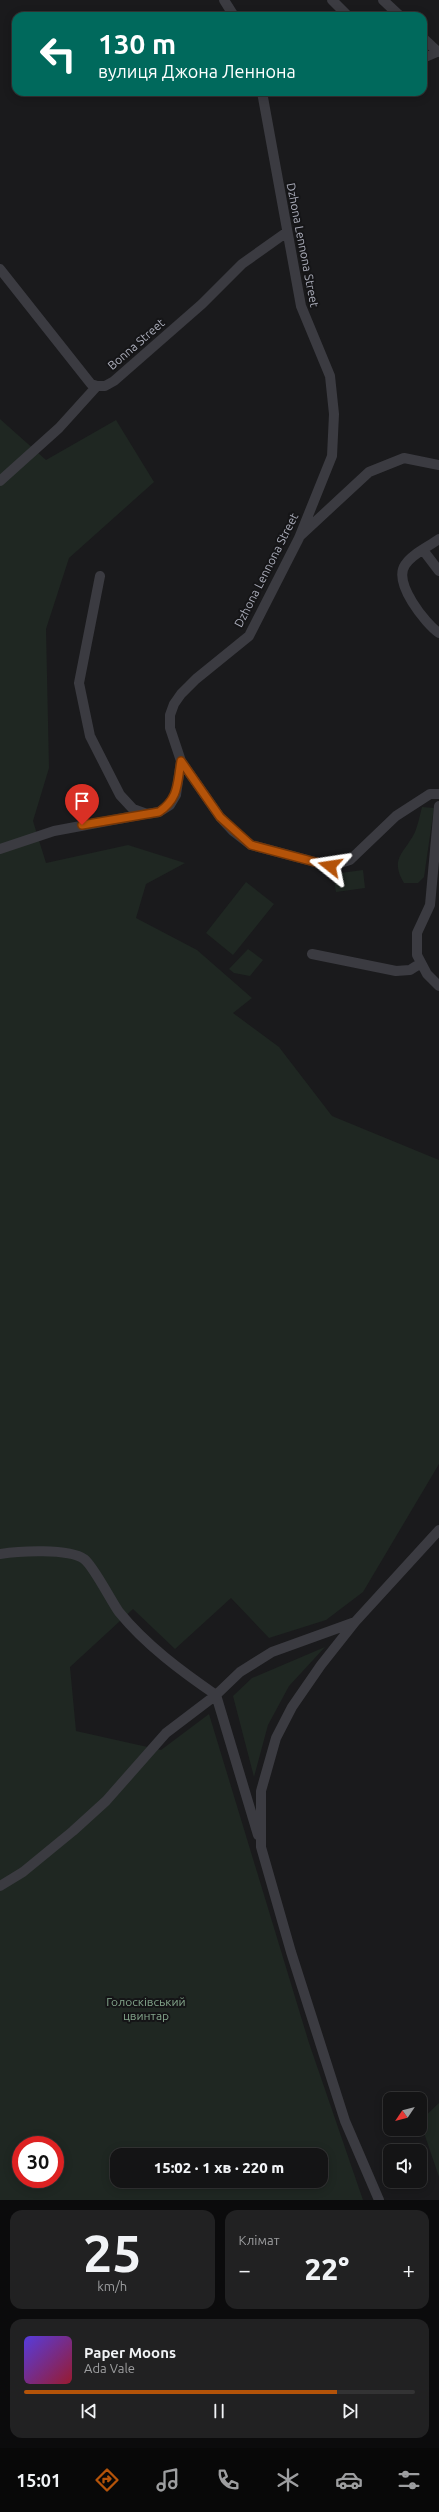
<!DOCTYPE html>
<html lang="uk">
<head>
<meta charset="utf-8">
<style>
  :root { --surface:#141415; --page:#212122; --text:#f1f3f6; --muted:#9d9ea0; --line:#333334; --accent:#b45309 }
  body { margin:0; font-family:Ubuntu,sans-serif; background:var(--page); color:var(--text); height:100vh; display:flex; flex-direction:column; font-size:15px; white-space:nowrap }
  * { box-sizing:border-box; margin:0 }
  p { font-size:13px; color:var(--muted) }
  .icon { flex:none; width:22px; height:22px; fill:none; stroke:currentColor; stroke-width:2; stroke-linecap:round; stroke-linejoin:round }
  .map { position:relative; height:2200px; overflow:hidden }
  .side { display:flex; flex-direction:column; gap:10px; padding:10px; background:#0b0b0c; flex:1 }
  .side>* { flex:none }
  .hud { position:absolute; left:12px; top:12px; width:415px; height:84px; border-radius:12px; box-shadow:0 2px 10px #0003,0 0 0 1px var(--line); background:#00695c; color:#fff; overflow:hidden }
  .needle { width:26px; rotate:235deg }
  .fabs { position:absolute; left:383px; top:2092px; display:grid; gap:8px }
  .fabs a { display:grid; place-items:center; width:44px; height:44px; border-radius:8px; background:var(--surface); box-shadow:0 2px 10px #0003,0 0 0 1px var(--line); font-size:20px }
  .speed { position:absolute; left:12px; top:2136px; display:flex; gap:8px; font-size:20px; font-weight:700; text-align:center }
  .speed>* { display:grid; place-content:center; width:52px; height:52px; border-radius:50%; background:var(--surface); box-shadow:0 2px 10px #0003,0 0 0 1px var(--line); line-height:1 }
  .speed .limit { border:6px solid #d22; background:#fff; color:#111 }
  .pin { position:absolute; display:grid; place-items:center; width:34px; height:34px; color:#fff; margin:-41px -17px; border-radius:50% 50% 50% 0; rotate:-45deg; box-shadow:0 0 4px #0007 }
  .pin .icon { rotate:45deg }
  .me { position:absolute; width:44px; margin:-22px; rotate:285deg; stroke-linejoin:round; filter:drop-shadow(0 0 3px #0008) }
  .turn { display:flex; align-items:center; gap:14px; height:84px; padding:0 20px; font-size:18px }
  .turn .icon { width:52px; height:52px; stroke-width:2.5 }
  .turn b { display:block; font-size:28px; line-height:34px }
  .big { font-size:30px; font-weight:800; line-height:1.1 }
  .side .widget { flex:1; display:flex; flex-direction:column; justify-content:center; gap:6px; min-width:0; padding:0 14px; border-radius:12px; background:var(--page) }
  .side .dial { align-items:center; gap:0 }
  .dial b { font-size:52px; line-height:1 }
  .song { display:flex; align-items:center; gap:12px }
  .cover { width:48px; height:48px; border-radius:6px; background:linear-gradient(135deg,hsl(250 70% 55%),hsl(350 70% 35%)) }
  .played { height:4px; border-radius:2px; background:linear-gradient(90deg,var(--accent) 80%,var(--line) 80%) }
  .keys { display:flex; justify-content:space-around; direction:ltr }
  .heat { display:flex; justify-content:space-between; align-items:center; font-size:22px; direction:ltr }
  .side .tiles { flex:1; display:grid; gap:10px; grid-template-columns:1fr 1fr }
  .widget:last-child { grid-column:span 2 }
  .trip { position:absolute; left:110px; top:2148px; width:218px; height:40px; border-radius:12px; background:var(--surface); box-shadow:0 2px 10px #0003,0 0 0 1px var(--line); font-weight:800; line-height:40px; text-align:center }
  .dock { display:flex; height:64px; justify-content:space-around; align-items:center; background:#080808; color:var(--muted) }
  .dock .icon { width:28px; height:28px }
  .dock .current { color:var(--accent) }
  .dock b { font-size:18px; color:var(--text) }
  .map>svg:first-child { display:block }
  .green { fill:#1f2722; fill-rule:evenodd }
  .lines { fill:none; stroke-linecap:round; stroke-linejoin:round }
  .minor { stroke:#3b3b41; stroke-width:10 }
  .route-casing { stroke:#753606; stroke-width:10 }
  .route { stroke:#b45309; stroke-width:7 }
  .labels { text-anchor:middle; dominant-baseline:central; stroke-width:4; stroke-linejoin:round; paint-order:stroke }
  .street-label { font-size:12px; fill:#acaebb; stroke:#151517 }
  .park-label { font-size:12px; fill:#84a68c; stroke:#151517 }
</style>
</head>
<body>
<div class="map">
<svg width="439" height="2200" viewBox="0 0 439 2200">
  <rect width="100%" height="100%" fill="#1a1a1c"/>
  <path class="green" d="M 0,419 L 46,460 L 116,420 L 154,482 L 69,558 L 46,629 L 49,768 L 33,821 L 46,863 L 128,845 L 185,863 L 146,884 L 136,918 L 197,950 L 252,998 L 233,1013 L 279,1047 L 332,1116 L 439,1160 L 439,1464 L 363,1592 L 326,1620 L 269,1638 L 231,1598 L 175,1649 L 133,1609 L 70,1667 L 76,1731 L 161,1750 L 209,1714 L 309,2043 L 363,2200 L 0,2200 ZM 21,2145 L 55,2145 L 55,2179 L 21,2179 ZM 117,2155 L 321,2155 L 321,2181 L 117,2181 Z
    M 422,807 L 434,808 L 424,877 L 418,883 L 404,883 C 389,858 405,853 415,832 C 418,825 420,815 422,807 Z
    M 363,870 L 365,888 L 336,892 L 333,874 Z
    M 246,882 L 274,904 L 233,955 L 206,933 Z
    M 248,949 L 263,960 L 250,976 L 234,973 L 229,969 Z
    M 325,1647 L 289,1686 L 268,1725 L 254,1777 L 233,1696 L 252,1678 Z
    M 439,2103 L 439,2177 L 420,2121 Z"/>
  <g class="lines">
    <path class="minor" d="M 224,0 L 234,16
      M 332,0 L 348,16
      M 383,0 L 400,16
      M 423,38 L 438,52
      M 423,58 L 439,51
      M 262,92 L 301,306 L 330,376 L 334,414 L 332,456 L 299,538 L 249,636 L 196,679 L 181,694 L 174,704 L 170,715 L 170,728 L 181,761 L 220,817 L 233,831 L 251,845 L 330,866 L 350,860 L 396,816 L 430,794 L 439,794
      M 0,269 L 91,384 L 97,386 L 105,386 L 114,381 L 202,304 L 242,264 L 287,232
      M 0,481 L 59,428 L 97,386
      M 301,535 L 369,472 L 404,458 L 439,465
      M 439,539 C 428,547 412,554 405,565 C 393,583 425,623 439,633
      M 423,550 L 439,571
      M 100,576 L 79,683 L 90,736 L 120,795 L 133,809 L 147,814 L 159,812 L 170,805 L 176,795 L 181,761
      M 439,806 L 430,905 L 417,933 L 417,955 L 427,974 L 439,986
      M 0,849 L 54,831 L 145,814
      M 312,954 L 396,971 L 410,970 L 421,963
      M 0,1554 C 18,1551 69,1548 84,1559 C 93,1565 111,1601 119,1612 C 146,1645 181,1671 216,1695 L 166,1733 L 106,1801 L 73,1831 L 23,1872 L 0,1886
      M 258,1835 L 216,1695 L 240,1672 L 272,1652 L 355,1622
      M 379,2200 L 345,2121 L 291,1952 L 261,1847 L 261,1791 L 276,1738 L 292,1707 L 321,1665 L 355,1622 L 439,1530"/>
  </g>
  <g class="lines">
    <g class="route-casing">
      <path id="route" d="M 82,825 L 159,812 C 179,798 177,784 181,761 L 220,817 L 251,845 L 330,866"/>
    </g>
    <use href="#route" class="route"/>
  </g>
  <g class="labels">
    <g class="street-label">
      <text transform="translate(303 245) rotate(79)">Dzhona Lennona Street</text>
      <text transform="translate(136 344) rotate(-41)">Bonna Street</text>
      <text transform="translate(266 570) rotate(-63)">Dzhona Lennona Street</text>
    </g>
    <g class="park-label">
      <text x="146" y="2001">Голосківський<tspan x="146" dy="14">цвинтар</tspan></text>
    </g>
  </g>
</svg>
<div class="fabs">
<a><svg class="needle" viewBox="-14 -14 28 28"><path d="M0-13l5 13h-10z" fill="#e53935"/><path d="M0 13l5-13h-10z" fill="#9d9ea0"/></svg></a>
<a><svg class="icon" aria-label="sound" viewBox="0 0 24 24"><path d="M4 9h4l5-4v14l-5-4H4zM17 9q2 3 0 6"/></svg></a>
</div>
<div class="speed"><div class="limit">30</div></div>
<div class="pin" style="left:82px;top:825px;background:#d93025"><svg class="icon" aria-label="arrive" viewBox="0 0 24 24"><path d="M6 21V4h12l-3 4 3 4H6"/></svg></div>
<svg class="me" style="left:330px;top:866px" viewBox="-20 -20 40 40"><path d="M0-17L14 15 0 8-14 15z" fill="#b45309" stroke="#fff" stroke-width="4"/></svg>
<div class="trip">15:02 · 1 хв · 220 m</div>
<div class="hud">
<div class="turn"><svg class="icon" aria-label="left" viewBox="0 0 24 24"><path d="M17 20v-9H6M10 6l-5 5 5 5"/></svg><div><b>130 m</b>вулиця Джона Леннона</div></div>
</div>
</div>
<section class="side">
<div class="tiles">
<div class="widget dial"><b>25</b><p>km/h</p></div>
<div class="widget"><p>Клімат</p>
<div class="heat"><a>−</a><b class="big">22°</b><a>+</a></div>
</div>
<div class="widget">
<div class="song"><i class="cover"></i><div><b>Paper Moons</b><p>Ada Vale</p></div></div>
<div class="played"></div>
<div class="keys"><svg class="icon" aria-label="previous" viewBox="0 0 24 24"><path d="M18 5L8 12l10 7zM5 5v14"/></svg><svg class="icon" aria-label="pause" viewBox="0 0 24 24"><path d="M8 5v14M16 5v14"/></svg><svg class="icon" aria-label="next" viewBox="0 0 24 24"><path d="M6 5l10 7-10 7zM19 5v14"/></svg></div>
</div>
</div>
</section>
<nav class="dock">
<b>15:01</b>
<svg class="icon current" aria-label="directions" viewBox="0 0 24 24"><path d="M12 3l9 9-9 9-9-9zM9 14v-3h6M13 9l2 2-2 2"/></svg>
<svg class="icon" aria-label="music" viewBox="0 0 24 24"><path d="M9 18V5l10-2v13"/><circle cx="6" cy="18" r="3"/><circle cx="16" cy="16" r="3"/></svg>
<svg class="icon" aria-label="phone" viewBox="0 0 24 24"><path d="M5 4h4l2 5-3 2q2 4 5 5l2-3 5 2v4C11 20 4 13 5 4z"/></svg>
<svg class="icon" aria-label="climate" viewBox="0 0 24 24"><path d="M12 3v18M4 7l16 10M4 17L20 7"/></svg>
<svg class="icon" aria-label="car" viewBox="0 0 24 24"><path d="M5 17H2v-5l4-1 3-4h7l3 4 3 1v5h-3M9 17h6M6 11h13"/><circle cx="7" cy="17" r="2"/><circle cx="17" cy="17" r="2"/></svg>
<svg class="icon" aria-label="filters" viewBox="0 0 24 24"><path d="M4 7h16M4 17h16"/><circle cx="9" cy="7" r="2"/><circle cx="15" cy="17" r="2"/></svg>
</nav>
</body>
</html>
